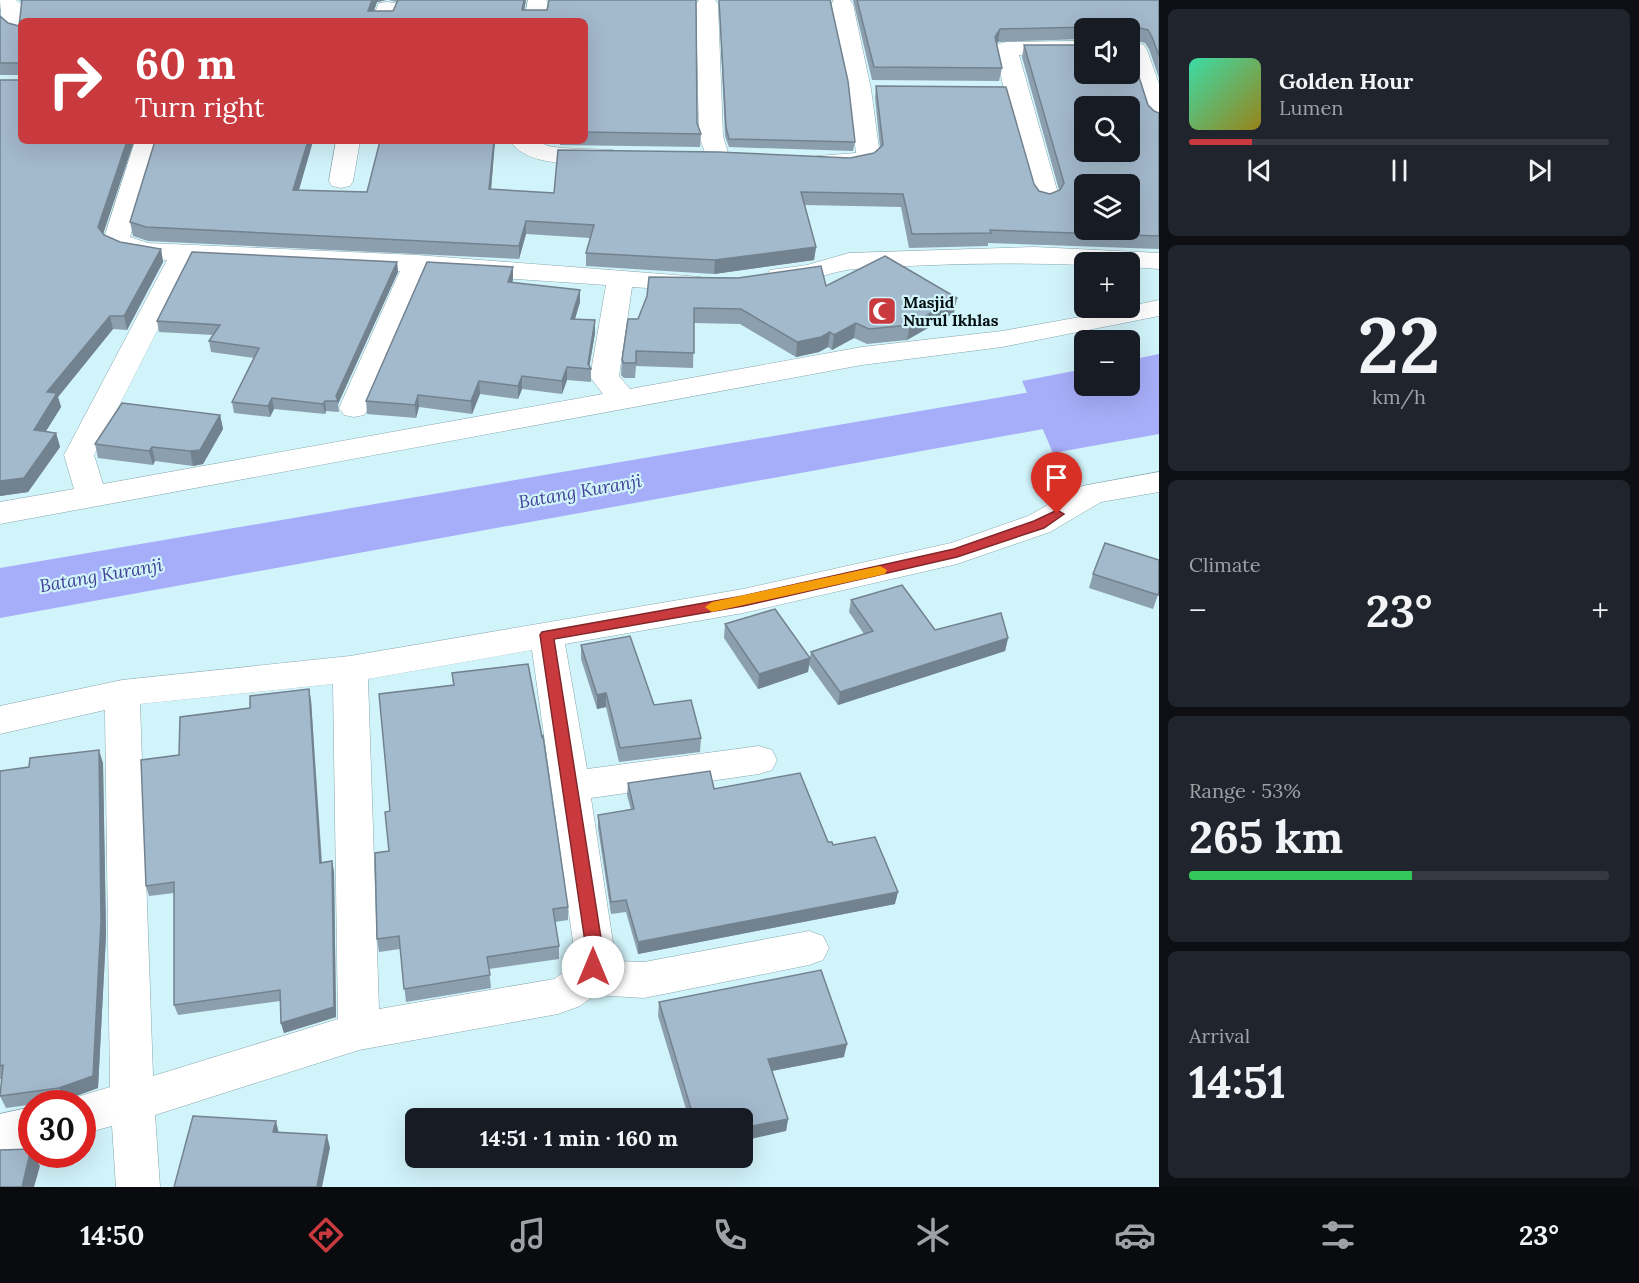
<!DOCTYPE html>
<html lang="en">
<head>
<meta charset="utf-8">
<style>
  :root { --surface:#171b24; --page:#20242c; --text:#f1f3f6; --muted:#9ea1a6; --line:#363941; --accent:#c93a3f }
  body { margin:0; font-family:Lora,serif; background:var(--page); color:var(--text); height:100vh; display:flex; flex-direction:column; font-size:22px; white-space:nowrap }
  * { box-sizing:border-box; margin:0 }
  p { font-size:20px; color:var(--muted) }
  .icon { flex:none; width:33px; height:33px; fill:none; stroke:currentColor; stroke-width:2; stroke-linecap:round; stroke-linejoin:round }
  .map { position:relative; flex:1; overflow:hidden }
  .panel { display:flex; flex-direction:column; gap:9px; padding:9px; background:#0d0f14; width:480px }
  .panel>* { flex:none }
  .guide { position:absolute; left:18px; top:18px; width:570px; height:126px; border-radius:9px; box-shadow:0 6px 24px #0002; background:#c93a3f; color:#fff; overflow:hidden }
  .fabs { position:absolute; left:1074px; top:18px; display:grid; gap:12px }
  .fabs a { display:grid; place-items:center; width:66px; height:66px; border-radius:9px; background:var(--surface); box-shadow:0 6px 24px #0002; font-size:30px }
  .speed { position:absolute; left:18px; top:1090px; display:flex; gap:12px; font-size:30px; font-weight:700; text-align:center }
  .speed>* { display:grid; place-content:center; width:78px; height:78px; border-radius:50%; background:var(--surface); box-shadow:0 6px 24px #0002; line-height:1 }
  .speed .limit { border:9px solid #d22; background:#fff; color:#111 }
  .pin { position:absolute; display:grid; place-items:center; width:51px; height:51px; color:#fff; margin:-62px -26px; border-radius:50% 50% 50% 0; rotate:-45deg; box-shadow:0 0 6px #0007 }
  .pin .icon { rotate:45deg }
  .me { position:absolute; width:66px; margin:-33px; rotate:0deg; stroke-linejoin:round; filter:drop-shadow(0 0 4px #0008) }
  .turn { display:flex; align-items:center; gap:21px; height:126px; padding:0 18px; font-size:27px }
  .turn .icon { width:78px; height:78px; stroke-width:2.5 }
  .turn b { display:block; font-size:42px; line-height:51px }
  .big { font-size:45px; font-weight:700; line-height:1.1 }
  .panel .card { flex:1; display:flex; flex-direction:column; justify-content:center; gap:9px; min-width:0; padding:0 21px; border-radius:9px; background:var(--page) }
  .panel .dial { align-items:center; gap:0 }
  .dial b { font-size:78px; line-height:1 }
  .song { display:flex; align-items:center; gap:18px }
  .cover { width:72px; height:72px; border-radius:9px; background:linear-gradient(135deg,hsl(160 70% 55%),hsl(50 70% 35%)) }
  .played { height:6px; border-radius:3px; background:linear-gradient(90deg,var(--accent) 15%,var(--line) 15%) }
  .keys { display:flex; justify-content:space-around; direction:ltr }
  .heat { display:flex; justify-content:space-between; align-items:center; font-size:33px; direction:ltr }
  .charge { height:9px; border-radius:4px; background:linear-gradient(90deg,#34c759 53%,var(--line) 0) }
  .trip { position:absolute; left:405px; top:1108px; width:348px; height:60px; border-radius:9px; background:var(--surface); box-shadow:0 6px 24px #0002; font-weight:700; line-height:60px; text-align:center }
  .tabs { display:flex; height:96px; justify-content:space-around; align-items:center; background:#090b0e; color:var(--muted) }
  .tabs .icon { width:42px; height:42px }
  .tabs .current { color:var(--accent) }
  .tabs b { font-size:27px; color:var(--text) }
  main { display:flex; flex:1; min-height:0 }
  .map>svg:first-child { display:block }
  .water { fill:#a7aef9 }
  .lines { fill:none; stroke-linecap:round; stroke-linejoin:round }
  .river { fill:#a7aef9; fill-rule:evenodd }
  .minor-casing { stroke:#86a6ac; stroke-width:1 }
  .minor { fill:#fff; fill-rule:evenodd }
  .wall { fill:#8c9faf }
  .shaded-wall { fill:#72828f }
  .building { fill:#a3b9cc; stroke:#72828f; stroke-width:1.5; fill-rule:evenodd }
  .route { fill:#c93a3f; stroke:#832629; stroke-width:1.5 }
  .slow { fill:#f59e0b }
  .labels { text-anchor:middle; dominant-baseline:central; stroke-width:4.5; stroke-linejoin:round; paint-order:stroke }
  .poi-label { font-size:16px; font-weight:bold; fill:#030e10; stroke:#d1f3fa; text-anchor:start }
  .water-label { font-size:18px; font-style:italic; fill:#424198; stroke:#d1f3fa }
</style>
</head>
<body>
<main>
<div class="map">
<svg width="1159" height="1187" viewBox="0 0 1159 1187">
  <rect width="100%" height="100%" fill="#d1f3fa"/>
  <path class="water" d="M 1159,354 L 1159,434 L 1053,453 L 1022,381 L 1084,369 L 1084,386 L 1130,386 L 1130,360 Z"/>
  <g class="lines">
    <path class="river" d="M 1159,370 L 1159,408 L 0,618 L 0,568 L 1084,383 L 1084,386 L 1130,386 L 1130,375 Z"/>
    <g class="minor-casing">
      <path id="minor" d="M 0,0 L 16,0 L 24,7 L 21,36 L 13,34 L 2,24 Z
        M 528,0 L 546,0 L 548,3 L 546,21 L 524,21 Z
        M 699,0 L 715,0 L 718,4 L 723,136 L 729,156 L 726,161 L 717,163 L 708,161 L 699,136 L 696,4 Z
        M 834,0 L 850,0 L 853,4 L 871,89 L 880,156 C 868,173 835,171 817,166 L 814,161 L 817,156 L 856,153 L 849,89 L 831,4 Z
        M 387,2 L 395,3 L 398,8 L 393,21 L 371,21 L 379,3 Z
        M 1084,41 L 1084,55 L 1019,55 L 1059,197 L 1055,202 L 1046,205 L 1037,202 L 1033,197 L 1004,90 L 995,49 L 998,44 L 1006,42 Z
        M 1136,43 L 1144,45 L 1147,50 L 1159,84 L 1159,124 L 1151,122 L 1147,117 L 1130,64 L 1130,45 Z
        M 135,141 L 159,141 L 130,237 L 148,243 L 417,255 L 701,277 L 705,283 L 701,289 L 692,291 L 632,287 L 619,376 L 630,389 L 862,347 L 1002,331 L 1130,308 L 1130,306 L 1159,300 L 1159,316 L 1002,347 L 862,365 L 0,524 L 0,502 L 74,489 L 64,455 L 167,260 C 150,259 114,256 103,241 ZM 193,260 L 295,264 L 400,271 L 339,408 L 344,415 L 354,417 L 364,415 L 369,408 L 426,273 L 606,285 L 590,377 L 603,394 L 103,484 L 94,455 Z
        M 336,141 L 360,141 L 353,181 L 350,186 L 341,188 L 332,186 L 329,181 Z
        M 510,141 L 537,141 L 548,146 L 561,148 L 613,150 L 616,155 L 613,160 L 604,162 C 575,163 529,168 510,141 Z
        M 1035,247 L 1159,253 L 1159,269 L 1130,267 L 1130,262 L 1084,262 L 1084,265 C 1008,262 931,264 855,269 C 826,271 800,289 770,282 L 766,276 L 770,270 L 807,265 L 849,253 Z
        M 1159,472 L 1159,492 L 1101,502 L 1050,532 L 957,564 L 743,613 L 565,644 L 587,769 L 759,746 L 772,750 L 777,760 L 772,770 L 759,774 L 591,798 L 615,956 L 614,961 L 644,962 L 809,931 L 823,936 L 829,948 L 823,960 L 809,965 L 644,998 L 595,995 L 580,1006 L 558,1014 L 359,1050 L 155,1115 L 160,1187 L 116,1187 L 112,1126 L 82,1134 L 82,1104 L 65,1104 L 67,1100 L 110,1087 L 105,710 L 0,734 L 0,706 L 122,680 L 350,656 L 743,589 L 951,543 L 1028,516 L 1082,486 ZM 532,650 L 575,956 L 568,969 L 554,979 L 379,1009 L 368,679 ZM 333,684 L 338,1019 L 153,1076 L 140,704 Z
        M 32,1107 L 32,1148 L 0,1156 L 0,1114 Z"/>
    </g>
    <use href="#minor" class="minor"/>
  </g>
  <path class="wall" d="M 19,0 L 386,0 L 377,2 L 374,11 L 393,11 L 397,2 L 388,0 L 526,0 L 524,10 L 547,10 L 549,0 L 696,0 L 697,123 L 701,134 L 700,147 L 560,145 L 560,141 L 585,141 L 585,21 L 21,21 L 21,141 L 134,141 L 103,234 L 120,242 L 161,249 L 163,262 L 127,330 L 113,329 L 58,397 L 61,407 L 46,431 L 56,433 L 60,447 L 28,492 L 0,496 L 0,80 L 19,80 L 19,75 L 0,75 L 0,16 L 8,23 L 19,26 L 22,2 Z
    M 719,0 L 831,0 L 831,1 L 855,142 L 853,151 L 729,147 L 725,136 Z
    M 853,0 L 1159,0 L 1159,78 L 1149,49 L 1145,43 L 1137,41 L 1132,42 L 1131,52 L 1148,105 L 1154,111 L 1159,113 L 1159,249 L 988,243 L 988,246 L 909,248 L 901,207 L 805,205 L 816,247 L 814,260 L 714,274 L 586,266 L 586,253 L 590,238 L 526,234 L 519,259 L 148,241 L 133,236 L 130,222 L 155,141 L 313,141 L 299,190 L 367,192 L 380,141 L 495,141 L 491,189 L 554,193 L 850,158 L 874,153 L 880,147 L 875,98 L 876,86 L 1034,184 L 1039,191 L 1050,194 L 1059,190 L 1022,57 L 1024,45 L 1084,74 L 1130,28 L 1084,28 L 1084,39 L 998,42 L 997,44 L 1002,68 L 999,81 L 872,80 Z
    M 397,262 L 398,272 L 338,404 L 339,412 L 326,411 L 325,414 L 274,409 L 270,417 L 234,413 L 232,402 L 254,358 L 211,352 L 209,341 L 213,335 L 159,332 L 157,321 Z
    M 513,279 L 512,283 L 580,302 L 575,319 L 595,320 L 595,333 L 589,366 L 591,369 L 591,382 L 567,380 L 562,394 L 522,389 L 518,399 L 480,394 L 472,414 L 419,407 L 416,418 L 367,414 L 366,401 Z
    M 826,286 L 954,313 L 907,340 L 867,344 L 854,338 L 832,350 L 828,347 L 819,352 L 796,357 L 740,324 L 694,323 L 693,368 L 636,366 L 635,378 L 624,378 L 621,375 L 622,360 L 647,296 Z
    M 220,415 L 223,429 L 203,464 L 193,466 L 155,461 L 153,465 L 98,458 L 95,444 Z
    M 1093,574 L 1159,592 L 1153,609 L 1089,588 Z
    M 851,600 L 935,630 L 1008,638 L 1005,651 L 838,705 L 809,665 L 808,672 L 758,689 L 724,638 L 725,624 L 810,657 L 811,652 L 864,634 L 849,612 Z
    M 581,645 L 654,705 L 701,738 L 700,752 L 619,762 L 606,707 L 597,709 L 581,659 Z
    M 452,673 L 568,907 L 568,920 L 555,922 L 559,946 L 559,959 L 489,969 L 491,988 L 406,1002 L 400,949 L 379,952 L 377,939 L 389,851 L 390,811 L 453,685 Z
    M 311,700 L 322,862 L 332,861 L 334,872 L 336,1017 L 284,1033 L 281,1023 L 280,1001 L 178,1015 L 174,1005 L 174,893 L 149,896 L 146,886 L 179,755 L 250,708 Z
    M 103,763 L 106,935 L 98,1088 L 65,1100 L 6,1108 L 0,1096 L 2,1079 L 0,1079 L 0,771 L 29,767 Z
    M 628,783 L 714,789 L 833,845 L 895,904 L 638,954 L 626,912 L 611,914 L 598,828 L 598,815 L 631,810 L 627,795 Z
    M 659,1002 L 844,1057 L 772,1071 L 788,1119 L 786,1131 L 742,1119 L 689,1119 L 658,1016 Z"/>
  <path class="shaded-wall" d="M 372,0 L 386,0 L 377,2 L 370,21 L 368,11 Z
    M 524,0 L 526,0 L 522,21 L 522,10 Z
    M 1140,28 L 1137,41 L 1130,43 L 1132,30 Z
    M 1000,29 L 998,42 L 993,49 L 995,37 Z
    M 127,141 L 134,141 L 101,240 L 98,227 Z
    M 308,141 L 313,141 L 295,203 L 293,190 Z
    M 494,141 L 495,141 L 490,202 L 489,189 Z
    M 526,221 L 526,234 L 519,259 L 519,246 Z
    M 816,247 L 814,260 L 714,274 L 715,260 Z
    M 161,249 L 163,262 L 127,330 L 124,316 Z
    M 397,262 L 398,272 L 338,404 L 336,396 Z
    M 513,267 L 513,279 L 509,295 L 508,282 Z
    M 580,290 L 580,302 L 571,332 L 571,319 Z
    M 957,298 L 954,313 L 907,340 L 910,325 Z
    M 110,316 L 113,329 L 58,397 L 61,407 L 38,444 L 34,430 L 47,392 Z
    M 595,320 L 595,333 L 589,369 L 588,364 Z
    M 856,323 L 854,338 L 832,350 L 834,335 Z
    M 830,332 L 828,347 L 819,352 L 796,357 L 797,342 Z
    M 567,367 L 567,380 L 562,394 L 562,381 Z
    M 522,376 L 522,389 L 518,399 L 518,386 Z
    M 479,381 L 480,394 L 472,414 L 471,401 Z
    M 418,395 L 419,407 L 416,418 L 415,405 Z
    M 272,398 L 274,409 L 270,417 L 268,406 Z
    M 325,401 L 326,411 L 325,414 L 323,404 Z
    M 220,415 L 223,429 L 203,464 L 193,466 L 190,451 Z
    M 56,433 L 60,447 L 28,492 L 0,496 L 0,481 Z
    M 152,447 L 155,461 L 153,465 L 149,451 Z
    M 1008,638 L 1005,651 L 838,705 L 840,692 Z
    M 810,658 L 808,672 L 758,689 L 759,674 Z
    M 309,689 L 311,700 L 322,873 L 320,863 Z
    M 606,693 L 606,707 L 597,709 L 597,695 Z
    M 99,750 L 103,763 L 106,935 L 98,1088 L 65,1100 L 59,1088 Z
    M 332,861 L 334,872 L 336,1017 L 284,1033 L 281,1023 Z
    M 898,892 L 895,904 L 638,954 L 638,942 Z
    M 847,1044 L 844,1057 L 766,1072 L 768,1059 Z
    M 788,1119 L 786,1131 L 742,1141 L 742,1128 Z
    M 276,1121 L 279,1134 L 273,1132 Z
    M 327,1135 L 330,1148 L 322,1187 L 317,1187 Z
    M 31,1149 L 32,1155 L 34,1155 L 40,1166 L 34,1187 L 22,1187 Z"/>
  <path class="building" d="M 22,0 L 372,0 L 368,11 L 393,11 L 398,0 L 524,0 L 522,10 L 547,10 L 549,0 L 696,0 L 697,123 L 701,134 L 585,132 L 585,21 L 21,21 L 21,141 L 127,141 L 98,227 L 104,235 L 120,242 L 161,249 L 124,316 L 110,316 L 47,392 L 57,393 L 34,430 L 56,433 L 24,478 L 0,481 L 0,80 L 19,80 L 19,63 L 0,63 L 0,16 L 8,23 L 19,26 Z
    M 719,0 L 830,0 L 848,81 L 855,142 L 729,139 L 726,127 Z
    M 857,0 L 1159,0 L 1159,56 L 1152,37 L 1148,30 L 1140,28 L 1132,30 L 1131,52 L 1148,105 L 1154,111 L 1159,113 L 1159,236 L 990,230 L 991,233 L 912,234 L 903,194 L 801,192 L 816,247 L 715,260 L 586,253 L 594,225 L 526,221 L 519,246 L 146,227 L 130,222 L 155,141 L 308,141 L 293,190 L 367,192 L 380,141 L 494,141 L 489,189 L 554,193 L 558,150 L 718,152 L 850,158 L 874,153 L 883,145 L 876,86 L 1006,87 L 1034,184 L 1039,191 L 1050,194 L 1060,190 L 1064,183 L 1024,45 L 1084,45 L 1084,74 L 1130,74 L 1130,28 L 1088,28 L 1088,27 L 1000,29 L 995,37 L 1002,68 L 874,67 ZM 1084,106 L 1130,106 L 1130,152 L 1084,152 ZM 1084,184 L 1130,184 L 1130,230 L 1084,230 Z
    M 192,252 L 397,262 L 336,396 L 338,401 L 325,401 L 323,404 L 272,398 L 268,406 L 232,402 L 259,348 L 209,341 L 220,325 L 157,321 Z
    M 885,256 L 957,298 L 910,325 L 869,329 L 856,323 L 834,335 L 830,332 L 821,337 L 797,342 L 741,309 L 694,308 L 694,353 L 636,351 L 636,363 L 624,363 L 622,360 L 628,319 L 638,319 L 647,296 L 649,277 L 738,278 L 821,266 L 826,286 Z
    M 427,262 L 513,267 L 508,282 L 580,290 L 571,319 L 595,320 L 588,364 L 591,369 L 567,367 L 562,381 L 522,376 L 518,386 L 479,381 L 471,401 L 418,395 L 415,405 L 366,401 Z
    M 122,403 L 220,415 L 200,450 L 190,451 L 152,447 L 149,451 L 95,444 Z
    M 1105,543 L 1159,560 L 1159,592 L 1158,595 L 1093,574 Z
    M 902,585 L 935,630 L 1001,613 L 1008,638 L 840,692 L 811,652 L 873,631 L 851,600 Z
    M 775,609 L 810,658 L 759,674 L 725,624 Z
    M 630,636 L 654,705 L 691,700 L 701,738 L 620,748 L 606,693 L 597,695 L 581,645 Z
    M 528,664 L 542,737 L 543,736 L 568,907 L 553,909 L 559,946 L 487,957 L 490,975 L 404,989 L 399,936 L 377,939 L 375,853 L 389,851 L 385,812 L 390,811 L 379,694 L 454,685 L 452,673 Z
    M 309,689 L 320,863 L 332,861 L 334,1007 L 281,1023 L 280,990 L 174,1005 L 174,882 L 146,886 L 141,760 L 179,755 L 180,717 L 250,708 L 250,696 Z
    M 99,750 L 101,922 L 93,1076 L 59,1088 L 0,1096 L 3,1065 L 0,1066 L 0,771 L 29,767 L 30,758 Z
    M 710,771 L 714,789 L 800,773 L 828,842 L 832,842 L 833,845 L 875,837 L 898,892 L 638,942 L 626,900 L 611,902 L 598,815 L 634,809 L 628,783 Z
    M 821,970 L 847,1044 L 768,1059 L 788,1119 L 742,1128 L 742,1119 L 694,1119 L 659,1002 Z
    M 193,1116 L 276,1121 L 273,1132 L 327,1135 L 317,1187 L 174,1187 Z
    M 31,1149 L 22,1187 L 0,1187 L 0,1150 Z"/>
  <path class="route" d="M 1057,510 L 1064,514 L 1044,528 L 957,557 L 743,606 L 554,639 L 604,957 L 599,972 L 593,974 L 587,972 C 585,968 585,944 584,935 L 540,635 L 542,632 L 743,596 L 954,549 L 1034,521 Z"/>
  <path class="slow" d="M 880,566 L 887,570 L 885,574 L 712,612 L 705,607 L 712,602 Z"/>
  <defs>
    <g id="mosque-square" transform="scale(1.5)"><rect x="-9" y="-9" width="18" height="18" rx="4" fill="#c93a3f" stroke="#d1f3fa"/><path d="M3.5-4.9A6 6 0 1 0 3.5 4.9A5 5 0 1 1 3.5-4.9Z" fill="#fff"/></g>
  </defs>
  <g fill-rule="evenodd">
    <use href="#mosque-square" x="882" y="311"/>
  </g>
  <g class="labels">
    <g class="poi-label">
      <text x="903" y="302">Masjid<tspan x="903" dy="18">Nurul Ikhlas</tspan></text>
    </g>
    <g class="water-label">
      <text transform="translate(580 491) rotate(-10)">Batang Kuranji</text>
      <text transform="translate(101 575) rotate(-10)">Batang Kuranji</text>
    </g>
  </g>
</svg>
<div class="fabs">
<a><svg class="icon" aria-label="sound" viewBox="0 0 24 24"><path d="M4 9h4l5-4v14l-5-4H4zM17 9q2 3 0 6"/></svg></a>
<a><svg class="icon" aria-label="search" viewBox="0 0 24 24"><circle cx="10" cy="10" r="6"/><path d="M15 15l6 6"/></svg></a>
<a><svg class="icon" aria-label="layers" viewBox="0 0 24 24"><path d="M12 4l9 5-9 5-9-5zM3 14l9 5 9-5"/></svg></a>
<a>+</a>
<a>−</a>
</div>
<div class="speed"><div class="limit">30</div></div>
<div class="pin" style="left:1057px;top:514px;background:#d93025"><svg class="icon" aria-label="arrive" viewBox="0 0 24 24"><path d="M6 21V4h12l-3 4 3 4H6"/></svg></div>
<svg class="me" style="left:593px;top:967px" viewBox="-20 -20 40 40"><circle r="19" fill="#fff"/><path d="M0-13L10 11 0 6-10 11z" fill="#c93a3f"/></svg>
<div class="trip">14:51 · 1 min · 160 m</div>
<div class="guide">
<div class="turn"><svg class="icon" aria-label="right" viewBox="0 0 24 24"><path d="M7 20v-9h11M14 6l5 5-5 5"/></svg><div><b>60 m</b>Turn right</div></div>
</div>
</div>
<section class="panel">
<div class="card">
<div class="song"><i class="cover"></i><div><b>Golden Hour</b><p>Lumen</p></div></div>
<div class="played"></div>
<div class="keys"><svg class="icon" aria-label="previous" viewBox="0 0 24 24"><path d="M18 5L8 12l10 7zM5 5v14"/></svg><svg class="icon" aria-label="pause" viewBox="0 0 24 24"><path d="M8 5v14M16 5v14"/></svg><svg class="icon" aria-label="next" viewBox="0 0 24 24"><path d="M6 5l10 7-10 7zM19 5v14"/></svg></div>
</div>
<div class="card dial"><b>22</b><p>km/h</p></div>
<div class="card"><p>Climate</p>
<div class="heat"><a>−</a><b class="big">23°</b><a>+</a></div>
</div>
<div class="card"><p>Range · 53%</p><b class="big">265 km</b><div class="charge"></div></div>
<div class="card"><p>Arrival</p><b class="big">14:51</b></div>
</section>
</main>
<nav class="tabs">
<b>14:50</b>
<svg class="icon current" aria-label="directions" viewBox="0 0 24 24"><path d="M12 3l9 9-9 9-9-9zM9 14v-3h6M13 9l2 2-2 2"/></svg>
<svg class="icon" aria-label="music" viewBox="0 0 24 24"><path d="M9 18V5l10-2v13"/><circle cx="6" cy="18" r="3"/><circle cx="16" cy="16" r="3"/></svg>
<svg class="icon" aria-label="phone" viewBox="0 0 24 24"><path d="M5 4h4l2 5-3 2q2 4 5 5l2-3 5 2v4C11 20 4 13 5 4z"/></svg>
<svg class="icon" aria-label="climate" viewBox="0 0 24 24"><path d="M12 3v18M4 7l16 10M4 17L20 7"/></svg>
<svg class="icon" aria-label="car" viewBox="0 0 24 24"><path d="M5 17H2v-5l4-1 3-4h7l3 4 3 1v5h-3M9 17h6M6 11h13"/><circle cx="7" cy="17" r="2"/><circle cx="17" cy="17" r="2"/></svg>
<svg class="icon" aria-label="filters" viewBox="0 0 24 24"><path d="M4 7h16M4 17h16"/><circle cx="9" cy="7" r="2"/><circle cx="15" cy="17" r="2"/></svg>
<b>23°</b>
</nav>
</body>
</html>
